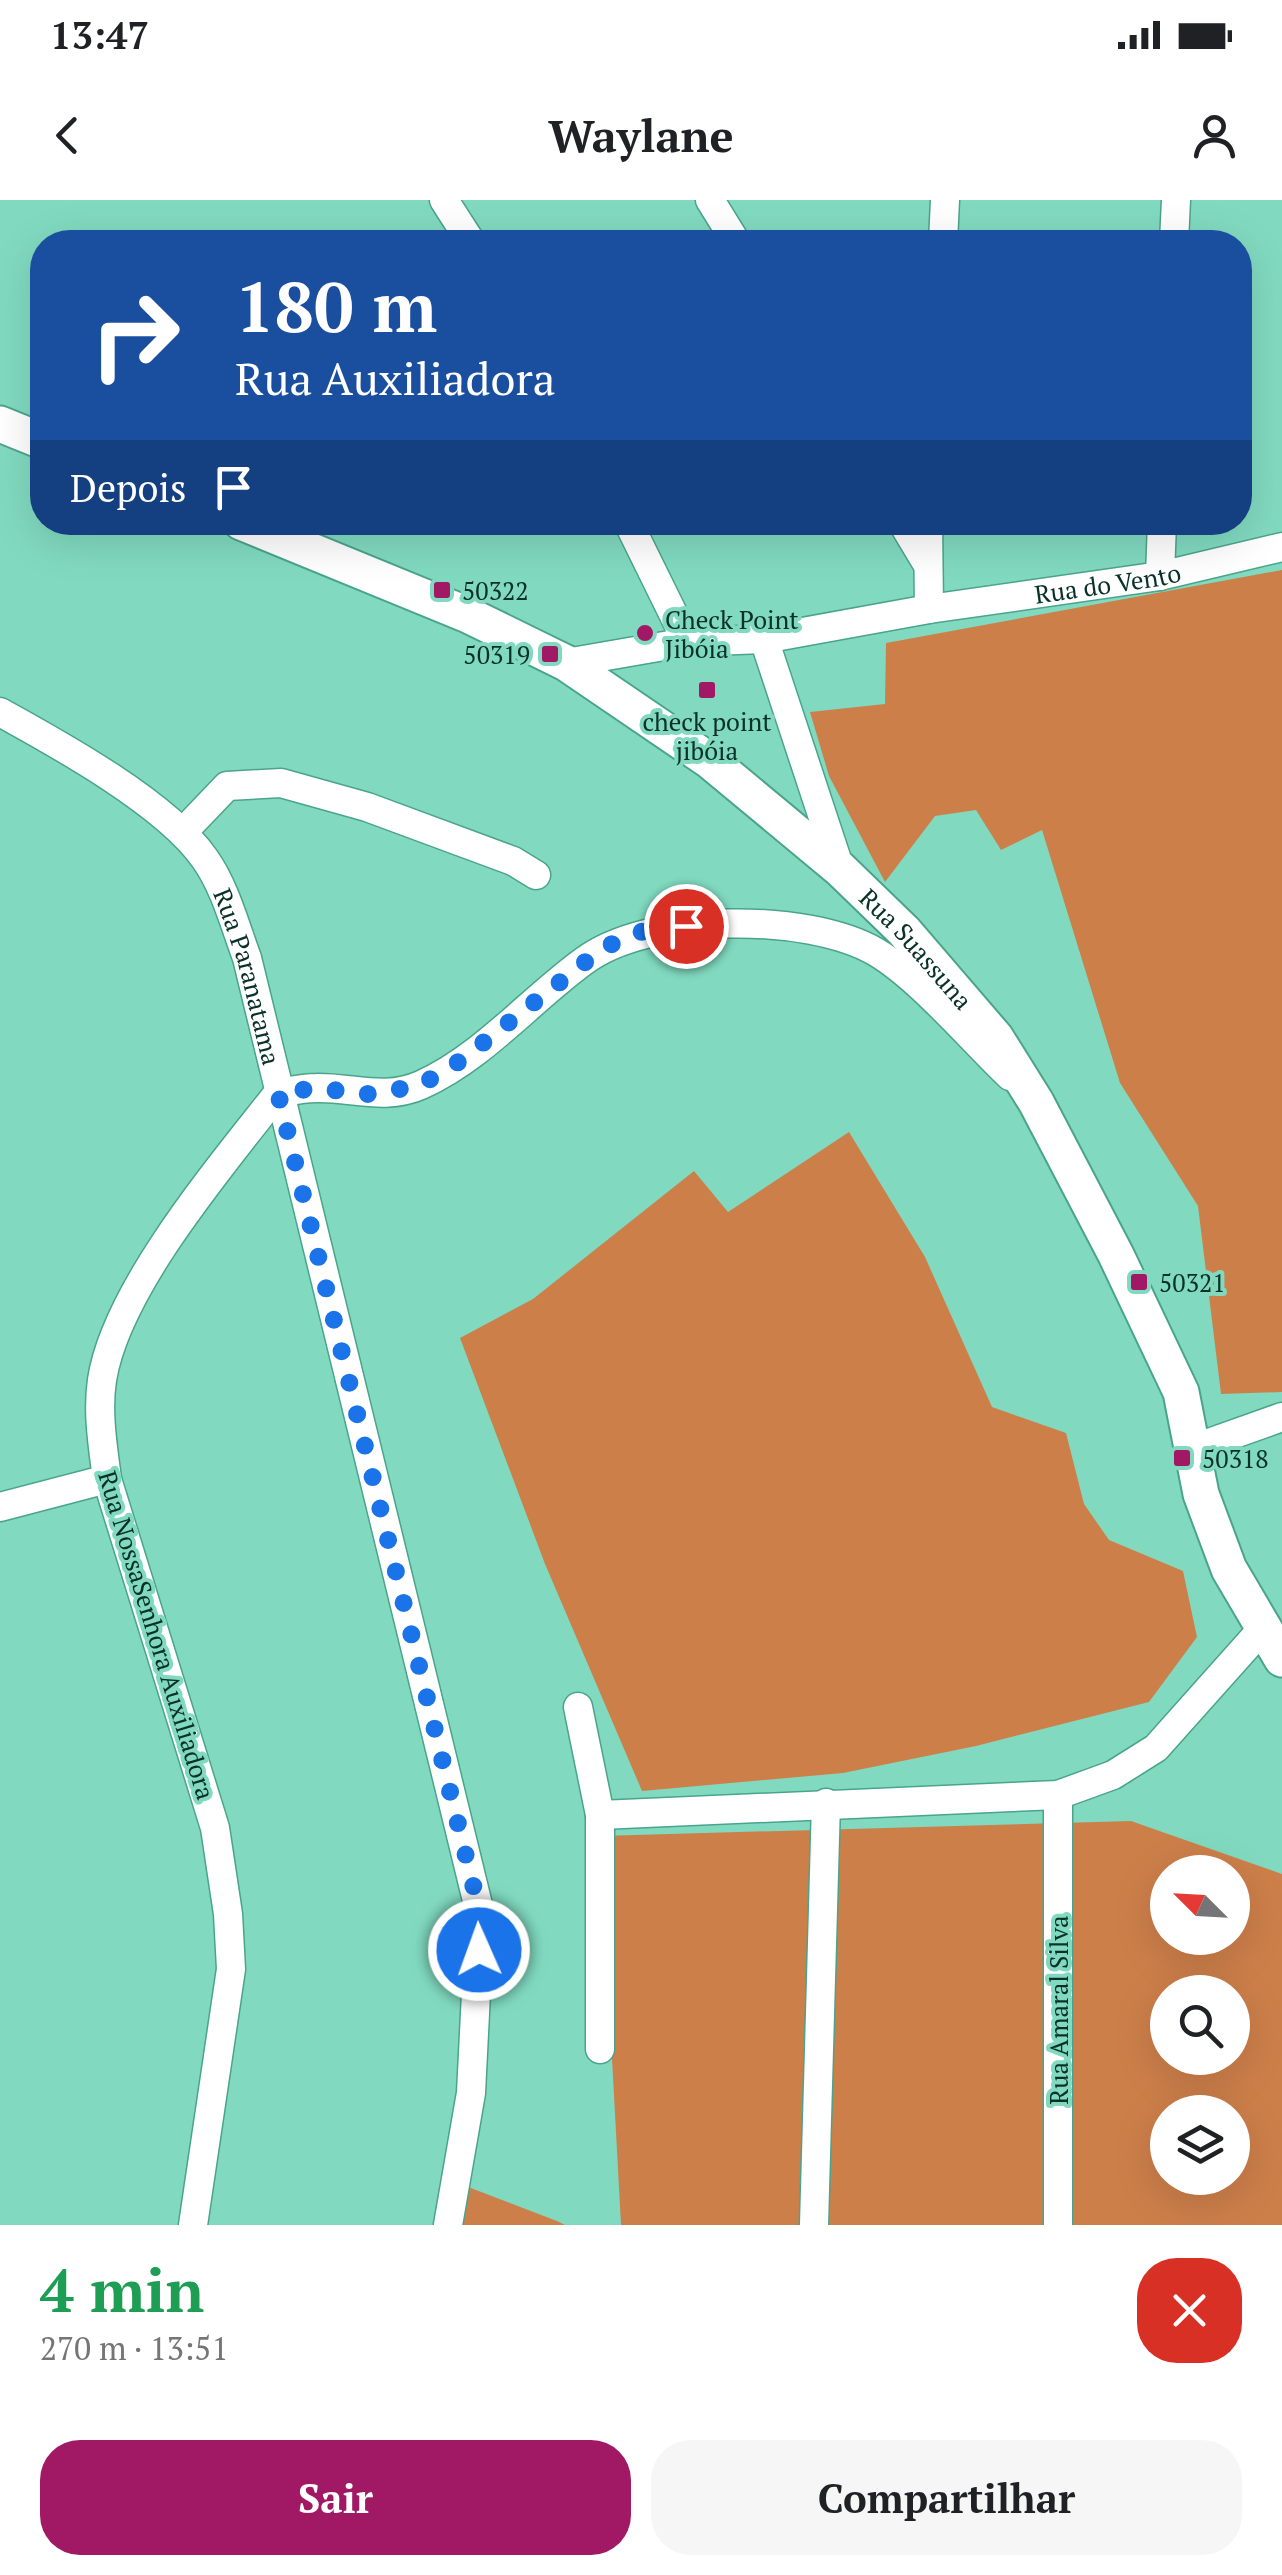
<!DOCTYPE html>
<html lang="pt">
<meta charset="utf-8">
<style>
:root{--surface:#fff;--page:#f6f6f6;--text:#202124;--muted:#757577;--accent:#a11865}
body{margin:0;font-family:"PT Serif",serif;background:var(--page);color:var(--text);height:100vh;display:flex;flex-direction:column;font-size:38px;white-space:nowrap}
*{box-sizing:border-box;margin:0}
p{font-size:32px;color:var(--muted)}
.icon{flex:none;width:55px;height:55px;fill:none;stroke:currentColor;stroke-width:2;stroke-linecap:round;stroke-linejoin:round}
.map{position:relative;height:2025px;overflow:hidden}
.sheet{display:flex;flex-direction:column;background:var(--surface);flex:1}
.sheet>*{flex:none}
.top-card{position:absolute;left:30px;top:30px;width:1222px;height:305px;border-radius:40px;box-shadow:0 10px 40px #0002;background:#1a4fa0;color:#fff;overflow:hidden}
.needle{width:65px;rotate:294deg}
.fabs{position:absolute;left:1150px;top:1655px;display:grid;gap:20px}
.fabs a{display:grid;place-items:center;width:100px;height:100px;border-radius:50%;background:var(--surface);box-shadow:0 10px 40px #0002;font-size:50px}
.pin{position:absolute;display:grid;place-items:center;width:85px;height:85px;color:#fff;margin:-42px;border:5px solid #fff;border-radius:50%;box-shadow:0 2px 10px #0007}
.me{position:absolute;width:110px;margin:-55px;rotate:358deg;stroke-linejoin:round;filter:drop-shadow(0 0 8px #0008)}
.turn{display:flex;align-items:center;gap:35px;height:210px;padding:0 40px;font-size:45px}
.turn .icon{width:130px;height:130px;stroke-width:2.5}
.turn b{display:block;font-size:70px;line-height:85px}
.then{display:flex;align-items:center;height:95px;padding:0 40px;background:#0003;gap:20px;font-size:38px}
.round{display:grid;place-items:center;flex:none;width:105px;height:105px;border-radius:40px;background:var(--page)}
.summary{display:flex;align-items:center;justify-content:space-between;height:170px;padding:0 40px}
h1{font-size:60px;font-weight:600;line-height:75px;color:#1e9e55}
.cta{display:flex;gap:20px;margin-top:auto;padding:20px 40px}
.cta a{flex:1;height:115px;border-radius:40px;background:var(--accent);color:#fff;font-size:40px;font-weight:600;line-height:115px;text-align:center}
.cta a+a{background:var(--page);color:var(--text)}
.status{display:flex;justify-content:space-between;align-items:center;height:70px;padding:0 50px;background:var(--surface);direction:ltr}
.status svg{height:28px;fill:currentColor}
header{display:flex;justify-content:space-between;align-items:center;height:130px;padding:0 40px;background:var(--surface);font-size:45px;font-weight:600}
.map>svg:first-child{display:block}
.forest{fill:#cd7f4a;fill-rule:evenodd}
.lines{fill:none;stroke-linecap:round;stroke-linejoin:round}
.minor-casing{stroke:#4aa48c;stroke-width:31}
.tertiary-casing{stroke:#4aa48c;stroke-width:39}
.minor{stroke:#fff;stroke-width:28}
.tertiary{stroke:#fff;stroke-width:35}
.route{stroke:#1a73e8;stroke-width:18;stroke-dasharray:0 32.4}
.poi-dot{fill:#a11865;stroke:#81dac0;stroke-width:4}
.labels{text-anchor:middle;dominant-baseline:central;stroke-width:8;stroke-linejoin:round;paint-order:stroke}
.street-label{font-size:25px;fill:#0a3128;stroke:#81dac0}
.poi-label{font-size:25px;fill:#0a3128;stroke:#81dac0;text-anchor:start}
</style>
<div class="status"><b>13:47</b><svg viewBox="0 0 49 12"><path d="M0 12V9h3v3zM5 12V6h3v6zM10 12V3h3v9zM15 12V0h3v12zM26 1h20v11H26zM47 4h2v5h-2z"/></svg></div>
<header><svg class="icon" aria-label="back" viewBox="0 0 24 24"><path d="M15 5l-7 7 7 7"/></svg>Waylane<svg class="icon" aria-label="person" viewBox="0 0 24 24"><circle cx="12" cy="8" r="4"/><path d="M4 21q1-7 8-7t8 7"/></svg></header>
<div class="map">
<svg width="1282" height="2025" viewBox="0 0 1282 2025">
<rect width="100%" height="100%" fill="#81dac0"/>
<g class="forest">
<polygon points="1282,370 1282,1192 1221,1194 1198,1006 1120,883 1042,630 1001,650 976,610 935,616 885,682 829,576 810,512 885,504 886,443"/>
<polygon points="849,932 925,1057 992,1207 1066,1233 1084,1304 1109,1340 1183,1371 1197,1437 1149,1502 976,1546 843,1573 642,1591 545,1364 460,1138 533,1099 694,971 728,1012"/>
<path d="M 1131,1621 L 1282,1674 L 1282,2025 L 621,2025 L 600,1636 ZM 1168,1672 L 1232,1672 L 1232,1738 L 1168,1738 ZM 1168,1792 L 1232,1792 L 1232,1858 L 1168,1858 ZM 1168,1912 L 1232,1912 L 1232,1978 L 1168,1978 Z"/>
<polygon points="455,1982 557,2021 565,2025 447,2025"/>
</g>
<g class="lines">
<defs>
<g id="minor">
<polyline points="444,0 471,42"/>
<polyline points="710,0 736,42"/>
<polyline points="943,42 945,0"/>
<polyline points="1174,42 1176,0"/>
<polyline points="628,322 687,442"/>
<polyline points="902,322 926,362"/>
<polyline points="928,322 929,409"/>
<polyline points="1160,376 1162,322"/>
<polyline points="764,439 840,669"/>
<path id="s1" d="M 566,463 L 687,442 L 764,439 L 929,409 L 1160,376 L 1282,347"/>
<path id="s2" d="M 0,512 C 60,545 167,604 205,659 C 225,687 235,726 247,758 L 480,1713 L 471,1893 L 448,2025"/>
<polyline points="183,632 227,586 281,583 367,607 513,661 536,675"/>
<polyline points="1192,1249 1282,1217"/>
<polyline points="0,1307 107,1279"/>
<polyline points="578,1507 600,1615 600,1849"/>
<polyline points="1058,1595 1058,2025"/>
<polyline points="600,1615 1058,1595 1113,1575 1156,1548 1263,1428"/>
<path d="M 193,2025 L 231,1769 L 228,1714 L 215,1628 L 107,1279 C 103,1247 97,1213 102,1180 C 116,1089 221,966 278,893 C 290,891 303,888 316,888 C 352,887 385,901 421,885 C 483,857 529,801 584,761 C 648,713 807,712 876,752 C 920,778 972,840 1010,876"/>
<polyline points="814,2025 826,1603"/>
</g>
<g id="tertiary">
<polyline points="0,224 42,241"/>
<path id="s3" d="M 241,322 L 468,415 L 566,463 L 710,561 L 840,669 L 904,731 L 996,838 L 1036,902 L 1116,1055 L 1181,1192 L 1201,1294 L 1229,1369 L 1282,1459"/>
</g>
</defs>
<use href="#minor" class="minor-casing"/>
<use href="#tertiary" class="tertiary-casing"/>
<use href="#minor" class="minor"/>
<use href="#tertiary" class="tertiary"/>
</g>
<g class="lines">
<polyline class="route" points="479,1750 480,1713 278,893 316,888 367,894 419,886 460,861 603,748 640,732 686,726"/>
</g>
<g class="poi-dot">
<rect x="432" y="380" width="20" height="20" rx="5"/>
<circle cx="645" cy="433" r="10"/>
<rect x="540" y="444" width="20" height="20" rx="5"/>
<rect x="697" y="480" width="20" height="20" rx="5"/>
<rect x="1129" y="1072" width="20" height="20" rx="5"/>
<rect x="1172" y="1248" width="20" height="20" rx="5"/>
</g>
<g class="labels">
<g class="street-label">
<text stroke="none"><textPath href="#s1" startOffset="548">Rua do Vento</textPath></text>
<text stroke="none"><textPath href="#s3" startOffset="808">Rua Suassuna</textPath></text>
<text stroke="none"><textPath href="#s2" startOffset="380">Rua Paranatama</textPath></text>
<text transform="translate(157 1435) rotate(73)">Rua NossaSenhora Auxiliadora</text>
<text transform="translate(1058 1810) rotate(-90)">Rua Amaral Silva</text>
</g>
<g class="poi-label">
<text x="462" y="390">50322</text>
<text x="665" y="419">Check Point<tspan x="665" dy="29">Jibóia</tspan></text>
<text x="530" y="454" text-anchor="end">50319</text>
<text x="707" y="521" text-anchor="middle">check point<tspan x="707" dy="29">jibóia</tspan></text>
<text x="1159" y="1082">50321</text>
<text x="1202" y="1258">50318</text>
</g>
</g>
</svg>
<div class="fabs">
<a><svg class="needle" viewBox="-14 -14 28 28"><path d="M0-13l5 13h-10z" fill="#e53935"/><path d="M0 13l5-13h-10z" fill="#757577"/></svg></a>
<a><svg class="icon" aria-label="search" viewBox="0 0 24 24"><circle cx="10" cy="10" r="6"/><path d="M15 15l6 6"/></svg></a>
<a><svg class="icon" aria-label="layers" viewBox="0 0 24 24"><path d="M12 4l9 5-9 5-9-5zM3 14l9 5 9-5"/></svg></a>
</div>
<div class="pin" style="left:686px;top:726px;background:#d93025"><svg class="icon" aria-label="arrive" viewBox="0 0 24 24"><path d="M6 21V4h12l-3 4 3 4H6"/></svg></div>
<svg class="me" style="left:479px;top:1750px" viewBox="-20 -20 40 40"><circle r="17" fill="#1a73e8" stroke="#fff" stroke-width="3"/><path d="M0-11L8 9 0 5-8 9z" fill="#fff"/></svg>
<div class="top-card">
<div class="turn"><svg class="icon" aria-label="right" viewBox="0 0 24 24"><path d="M7 20v-9h11M14 6l5 5-5 5"/></svg><div><b>180 m</b>Rua Auxiliadora</div></div>
<div class="then">Depois<svg class="icon" aria-label="arrive" viewBox="0 0 24 24"><path d="M6 21V4h12l-3 4 3 4H6"/></svg></div>
</div>
</div>
<section class="sheet">
<div class="summary"><div><h1>4 min</h1><p>270 m · 13:51</p></div><a class="round" style="background:#d93025;color:#fff"><svg class="icon" aria-label="close" viewBox="0 0 24 24"><path d="M6 6l12 12M18 6L6 18"/></svg></a></div>
<div class="cta"><a>Sair</a><a>Compartilhar</a></div>
</section>
